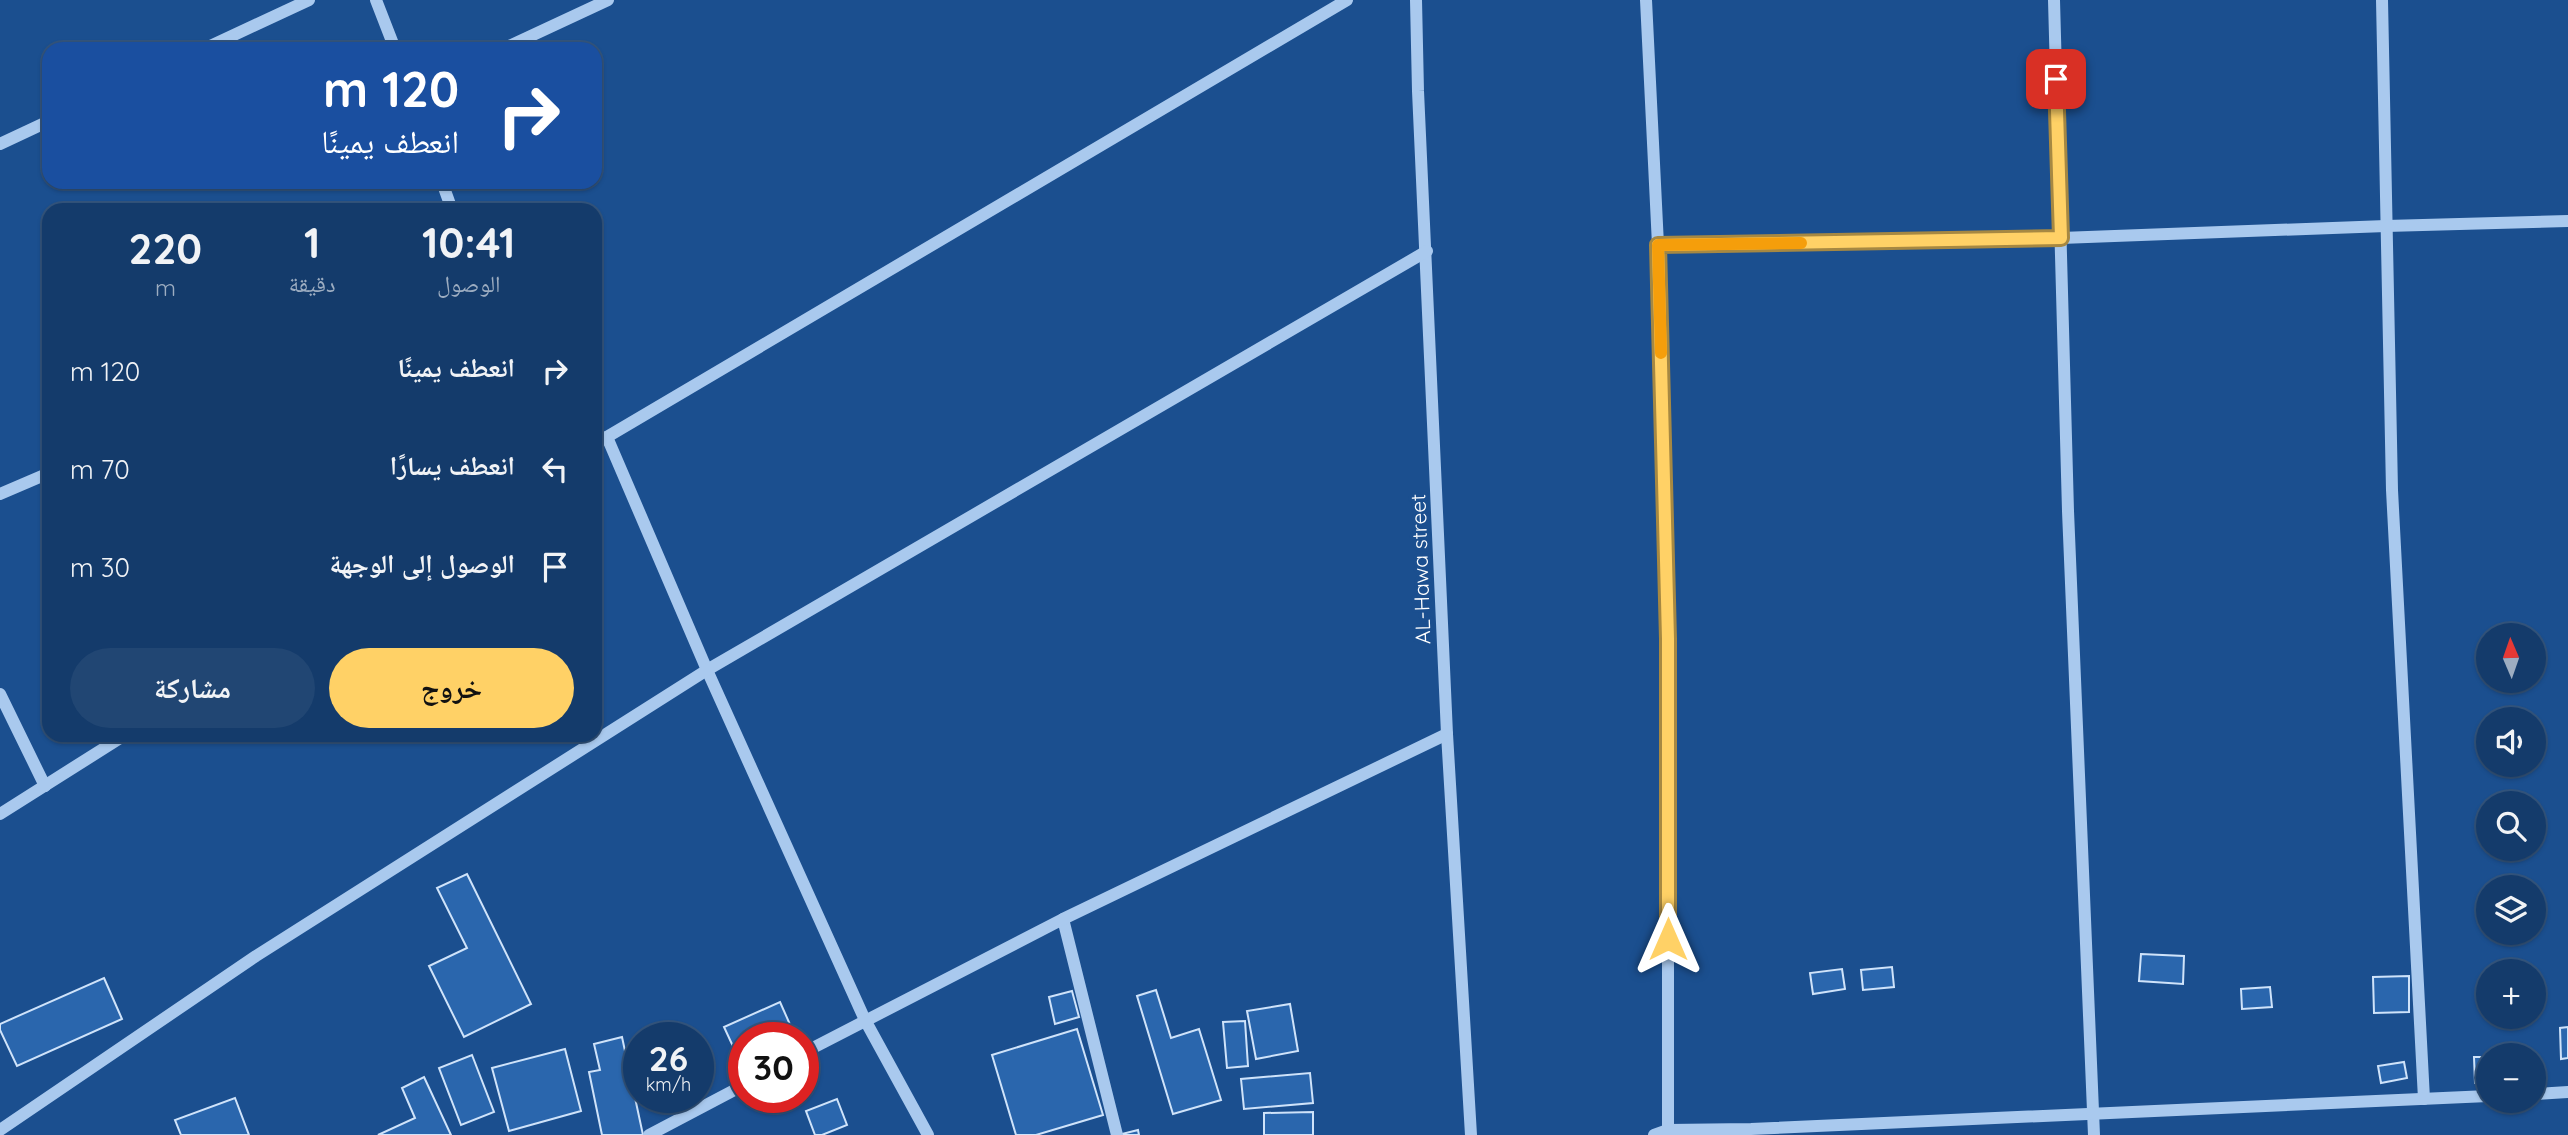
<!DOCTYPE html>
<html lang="ar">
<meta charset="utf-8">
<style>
:root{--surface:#143b6b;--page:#214673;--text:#f1f3f6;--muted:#9dadc1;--line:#33557e;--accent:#ffd166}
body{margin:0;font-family:Quicksand,"Noto Naskh Arabic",sans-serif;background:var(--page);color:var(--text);direction:rtl;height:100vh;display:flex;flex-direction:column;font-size:26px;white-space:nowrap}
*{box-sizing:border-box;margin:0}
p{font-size:23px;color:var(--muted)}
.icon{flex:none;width:38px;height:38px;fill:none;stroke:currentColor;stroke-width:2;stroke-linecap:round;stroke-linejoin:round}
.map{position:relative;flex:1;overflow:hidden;direction:ltr}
.details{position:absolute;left:42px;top:203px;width:560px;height:539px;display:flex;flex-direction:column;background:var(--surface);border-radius:21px;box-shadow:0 2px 5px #0004,0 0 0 2px var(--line);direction:rtl}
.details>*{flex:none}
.guide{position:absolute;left:42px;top:42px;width:560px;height:147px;border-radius:21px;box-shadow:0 2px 5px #0004,0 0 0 2px var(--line);direction:rtl;background:#1a4fa0;color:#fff;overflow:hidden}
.needle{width:46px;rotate:358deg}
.buttons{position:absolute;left:2476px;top:623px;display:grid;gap:14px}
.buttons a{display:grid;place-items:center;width:70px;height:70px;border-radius:50%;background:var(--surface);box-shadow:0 2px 5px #0004,0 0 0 2px var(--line);font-size:35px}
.speed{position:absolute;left:623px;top:1022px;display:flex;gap:14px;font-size:35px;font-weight:700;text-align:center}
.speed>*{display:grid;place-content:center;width:91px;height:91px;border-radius:50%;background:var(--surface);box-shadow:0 2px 5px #0004,0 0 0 2px var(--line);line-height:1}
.speed small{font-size:18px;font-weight:400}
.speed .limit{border:10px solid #d22;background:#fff;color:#111}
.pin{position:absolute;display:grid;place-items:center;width:60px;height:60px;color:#fff;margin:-30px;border-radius:14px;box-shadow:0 4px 10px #0006}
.me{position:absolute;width:77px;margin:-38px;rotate:0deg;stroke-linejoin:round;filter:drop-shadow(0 0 5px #0008)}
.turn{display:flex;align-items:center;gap:24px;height:147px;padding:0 28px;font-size:32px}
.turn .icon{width:91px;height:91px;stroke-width:2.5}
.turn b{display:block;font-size:49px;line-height:60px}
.eta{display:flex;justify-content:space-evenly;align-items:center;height:119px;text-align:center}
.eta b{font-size:42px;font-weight:800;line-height:49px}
.cta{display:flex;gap:14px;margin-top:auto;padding:14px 28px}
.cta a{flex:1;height:80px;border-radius:42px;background:var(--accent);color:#111;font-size:28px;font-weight:800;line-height:80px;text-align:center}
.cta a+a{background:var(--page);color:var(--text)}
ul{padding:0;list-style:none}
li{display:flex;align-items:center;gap:21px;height:98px;padding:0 28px}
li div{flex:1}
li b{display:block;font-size:26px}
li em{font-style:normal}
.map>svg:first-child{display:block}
.building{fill:#2a66ad;stroke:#cfe3fa;stroke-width:2}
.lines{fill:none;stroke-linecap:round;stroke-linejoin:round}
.minor{stroke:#a9c9ee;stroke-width:12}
.route-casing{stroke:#a68842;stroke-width:18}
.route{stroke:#ffd166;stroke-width:12}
.slow{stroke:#f59e0b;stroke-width:12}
.labels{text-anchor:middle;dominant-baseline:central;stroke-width:7;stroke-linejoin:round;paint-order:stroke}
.street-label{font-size:21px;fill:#fff;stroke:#1b4f8f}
</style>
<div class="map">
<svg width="2568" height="1135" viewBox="0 0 2568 1135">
<rect width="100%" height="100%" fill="#1b4f8f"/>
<g class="building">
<polygon points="467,874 531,1004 464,1037 429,966 467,948 437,888"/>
<polygon points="2141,954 2184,956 2183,984 2139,981"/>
<polygon points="1892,967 1894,987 1863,990 1861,970"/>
<polygon points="1842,969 1845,989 1813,994 1810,973"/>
<polygon points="2409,976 2409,1012 2374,1013 2373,977"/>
<polygon points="104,978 122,1019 17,1066 0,1030 0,1024"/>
<polygon points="2270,987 2272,1007 2242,1009 2241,989"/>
<polygon points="1156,990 1171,1038 1199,1029 1221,1100 1173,1114 1137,996"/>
<polygon points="1072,991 1079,1017 1055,1024 1049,997"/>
<polygon points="780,1002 796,1038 744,1038 744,1070 724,1027"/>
<polygon points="1290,1004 1298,1051 1256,1059 1247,1011"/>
<polygon points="1245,1021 1248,1066 1227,1068 1223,1022"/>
<polygon points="2568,1027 2568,1058 2561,1059 2560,1028"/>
<polygon points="1077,1029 1103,1115 1036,1135 1016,1135 992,1055"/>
<polygon points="622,1037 643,1135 602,1135 589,1072 600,1070 594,1044"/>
<polygon points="565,1049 581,1111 509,1131 492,1068"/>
<polygon points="472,1055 494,1112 461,1125 439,1068"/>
<polygon points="2474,1057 2488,1057 2488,1082 2475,1083"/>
<polygon points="2404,1062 2407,1078 2381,1083 2378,1066"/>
<polygon points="1310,1073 1313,1103 1244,1109 1241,1079"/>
<polygon points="424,1077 451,1135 378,1135 415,1118 402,1088"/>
<polygon points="235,1098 249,1135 181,1135 175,1120"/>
<polygon points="837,1099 847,1125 822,1135 815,1135 806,1111"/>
<polygon points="1313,1112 1313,1135 1264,1135 1264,1113"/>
<polygon points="1138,1130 1139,1135 1118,1135"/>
</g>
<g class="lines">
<g class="minor">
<polyline points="376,0 395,49"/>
<polyline points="1416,0 1418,91 1447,734 1471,1135"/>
<polyline points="1646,0 1658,245 1668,639 1668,1130"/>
<polyline points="2054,0 2068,511 2094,1135"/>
<polyline points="2382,0 2392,490 2424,1099"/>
<polyline points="204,49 309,0"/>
<polyline points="503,49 608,0"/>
<polyline points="0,144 49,121"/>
<polyline points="442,182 452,210"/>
<polyline points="1658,245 2061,238 2386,226 2568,221"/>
<polyline points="607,437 707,670 865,1020 928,1135"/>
<polyline points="595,444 1347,0"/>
<polyline points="0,494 49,473"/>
<polyline points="0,694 45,786"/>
<polyline points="0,814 125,735"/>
<polyline points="1063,919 1117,1135"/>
<polyline points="803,1053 1063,919 1447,734"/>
<polyline points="2534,1094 2568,1092"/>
<polyline points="0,1130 256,956 707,670 1427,251"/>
<polyline points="649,1135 744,1085"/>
<polyline points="1654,1135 1668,1130 1751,1129 2488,1096"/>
</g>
</g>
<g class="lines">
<defs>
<polyline id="route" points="1668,939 1668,639 1658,245 2061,238 2056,79"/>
</defs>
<use href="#route" class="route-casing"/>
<use href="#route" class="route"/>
<polyline class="slow" points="1661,353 1658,245 1801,243"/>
</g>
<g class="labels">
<g class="street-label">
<text transform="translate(1420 569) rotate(-92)">AL-Hawa street</text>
</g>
</g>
</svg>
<div class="buttons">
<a><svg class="needle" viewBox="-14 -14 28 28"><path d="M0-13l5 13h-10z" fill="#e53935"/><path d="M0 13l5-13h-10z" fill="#9dadc1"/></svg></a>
<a><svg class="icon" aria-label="sound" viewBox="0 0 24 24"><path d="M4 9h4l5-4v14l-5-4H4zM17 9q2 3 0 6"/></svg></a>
<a><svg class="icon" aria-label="search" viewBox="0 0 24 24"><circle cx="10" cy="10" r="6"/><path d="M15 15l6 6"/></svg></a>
<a><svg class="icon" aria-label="layers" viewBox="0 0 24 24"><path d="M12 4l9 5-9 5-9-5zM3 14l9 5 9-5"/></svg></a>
<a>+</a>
<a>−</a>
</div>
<div class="speed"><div>26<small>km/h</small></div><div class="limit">30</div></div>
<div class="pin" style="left:2056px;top:79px;background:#d93025"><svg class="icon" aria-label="arrive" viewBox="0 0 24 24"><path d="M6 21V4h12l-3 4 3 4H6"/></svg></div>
<svg class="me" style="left:1668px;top:939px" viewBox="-20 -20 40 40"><path d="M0-17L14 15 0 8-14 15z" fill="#ffd166" stroke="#fff" stroke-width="4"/></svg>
<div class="guide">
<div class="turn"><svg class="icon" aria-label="right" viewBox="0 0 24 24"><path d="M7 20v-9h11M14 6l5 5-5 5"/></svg><div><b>120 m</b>انعطف يمينًا</div></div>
</div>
<section class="details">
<div class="eta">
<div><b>10:41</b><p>الوصول</p></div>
<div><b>1</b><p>دقيقة</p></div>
<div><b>220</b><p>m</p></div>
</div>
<ul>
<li><svg class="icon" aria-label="right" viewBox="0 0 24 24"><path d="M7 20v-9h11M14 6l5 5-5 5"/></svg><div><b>انعطف يمينًا</b></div><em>120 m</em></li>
<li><svg class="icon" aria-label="left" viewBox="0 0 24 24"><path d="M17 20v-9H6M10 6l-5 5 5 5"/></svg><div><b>انعطف يسارًا</b></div><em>70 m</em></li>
<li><svg class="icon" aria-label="arrive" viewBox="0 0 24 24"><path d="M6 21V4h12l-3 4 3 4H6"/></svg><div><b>الوصول إلى الوجهة</b></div><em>30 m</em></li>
</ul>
<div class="cta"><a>خروج</a><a>مشاركة</a></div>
</section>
</div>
